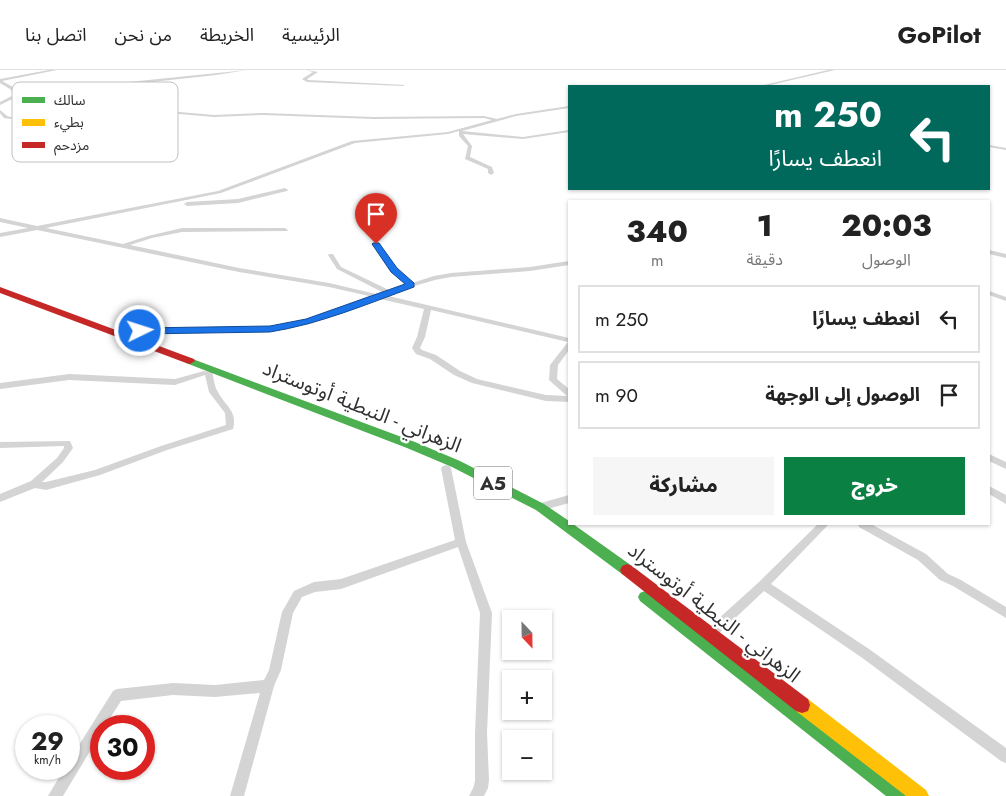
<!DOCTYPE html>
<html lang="ar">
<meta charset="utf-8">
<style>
:root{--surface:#fff;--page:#f6f6f6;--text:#222;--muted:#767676;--line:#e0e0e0;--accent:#0b8043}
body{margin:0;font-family:Jost,"Noto Sans Arabic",sans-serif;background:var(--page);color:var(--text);direction:rtl;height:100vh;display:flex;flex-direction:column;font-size:19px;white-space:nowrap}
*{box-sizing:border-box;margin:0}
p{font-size:16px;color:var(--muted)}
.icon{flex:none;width:28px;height:28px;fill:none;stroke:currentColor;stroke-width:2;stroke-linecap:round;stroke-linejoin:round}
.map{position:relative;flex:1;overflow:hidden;direction:ltr}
.side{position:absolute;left:568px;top:130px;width:422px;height:325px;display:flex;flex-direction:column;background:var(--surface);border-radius:0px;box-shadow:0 1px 4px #0004;direction:rtl}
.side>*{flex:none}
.top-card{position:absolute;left:568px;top:15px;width:422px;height:105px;border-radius:0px;box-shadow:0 1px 4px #0004;direction:rtl;background:#00695c;color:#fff;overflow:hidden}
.needle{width:32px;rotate:158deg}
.controls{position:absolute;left:502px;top:540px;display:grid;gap:10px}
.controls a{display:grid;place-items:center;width:50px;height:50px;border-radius:0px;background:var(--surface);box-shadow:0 1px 4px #0004;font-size:25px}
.speed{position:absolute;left:15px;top:645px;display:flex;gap:10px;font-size:25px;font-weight:700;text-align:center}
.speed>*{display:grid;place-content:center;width:65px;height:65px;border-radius:50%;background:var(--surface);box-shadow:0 1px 4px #0004;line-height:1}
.speed small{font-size:12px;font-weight:400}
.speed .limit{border:8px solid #d22;background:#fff;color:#111}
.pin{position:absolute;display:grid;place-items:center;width:42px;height:42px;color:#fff;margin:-51px -21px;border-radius:50% 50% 50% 0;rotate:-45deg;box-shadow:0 0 5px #0007}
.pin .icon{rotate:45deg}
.me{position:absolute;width:55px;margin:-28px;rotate:86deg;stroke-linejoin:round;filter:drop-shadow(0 0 4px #0008)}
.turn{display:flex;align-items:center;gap:18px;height:105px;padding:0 25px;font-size:22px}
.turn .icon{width:65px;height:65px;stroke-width:2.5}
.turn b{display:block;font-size:35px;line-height:42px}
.eta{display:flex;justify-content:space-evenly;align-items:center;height:85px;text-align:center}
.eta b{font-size:30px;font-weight:800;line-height:35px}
.button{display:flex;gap:10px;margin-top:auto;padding:10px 25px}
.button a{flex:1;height:58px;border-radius:0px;background:var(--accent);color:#fff;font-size:20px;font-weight:800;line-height:58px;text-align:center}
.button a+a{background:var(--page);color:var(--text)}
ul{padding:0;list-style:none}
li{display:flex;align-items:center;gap:15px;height:68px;margin:0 10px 8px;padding:0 15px;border:2px solid var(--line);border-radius:0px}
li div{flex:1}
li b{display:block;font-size:19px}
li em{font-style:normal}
header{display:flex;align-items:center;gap:30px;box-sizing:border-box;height:70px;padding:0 25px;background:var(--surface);border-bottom:1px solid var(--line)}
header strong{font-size:24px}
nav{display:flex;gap:28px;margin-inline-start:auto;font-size:18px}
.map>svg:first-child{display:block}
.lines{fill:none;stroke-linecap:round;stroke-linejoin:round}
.street{fill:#d4d4d4;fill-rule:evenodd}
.fast{fill:#4caf50;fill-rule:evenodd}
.slow{fill:#ffc107;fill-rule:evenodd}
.jam{fill:#c62828;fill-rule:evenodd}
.route{fill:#1a73e8;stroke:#114b97}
.labels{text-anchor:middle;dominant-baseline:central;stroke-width:5;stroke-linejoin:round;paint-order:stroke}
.shield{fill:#fff;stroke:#6e6e6e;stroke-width:1}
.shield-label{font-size:19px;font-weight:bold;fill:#303030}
.street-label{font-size:20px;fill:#303030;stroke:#fff}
.key{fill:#fff;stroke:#c1c1c1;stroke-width:1}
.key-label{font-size:14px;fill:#303030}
</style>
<header>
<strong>GoPilot</strong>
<nav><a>الرئيسية</a><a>الخريطة</a><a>من نحن</a><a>اتصل بنا</a></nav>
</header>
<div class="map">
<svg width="1006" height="726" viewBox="0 0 1006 726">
<rect width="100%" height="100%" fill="#fff"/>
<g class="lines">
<g class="street">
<polygon points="49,0 57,0 2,11 13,17 18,25 15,27 99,15 247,0 216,5 70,21 10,30 0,35 0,32 14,25 10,19 0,13 0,9"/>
<polygon points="306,0 318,2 307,9 308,10 405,15 403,16 307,12 302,9 313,2"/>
<polygon points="828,0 835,0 766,16 760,16"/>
<path d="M 110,36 L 214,45 L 263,43 L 374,47 L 484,46 L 497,49 L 516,44 L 569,36 L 569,38 L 516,46 L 462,61 L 523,67 L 569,60 L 569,62 L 523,69 L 463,64 L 472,76 L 470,87 L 492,97 L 494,103 L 491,105 L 488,103 L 488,99 L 465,89 L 468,76 L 459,66 L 459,61 L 448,64 L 355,73 L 221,123 L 46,158 L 123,174 L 148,166 L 182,158 L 285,158 L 288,160 L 287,161 L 182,162 L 152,168 L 130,175 L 239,198 L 329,213 L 376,224 L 382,222 L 337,199 L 328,185 L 329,184 L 333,184 L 341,197 L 389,220 L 406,214 L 392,201 L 373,174 L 374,173 L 378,173 L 396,199 L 412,213 L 434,206 L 451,203 L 530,197 L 569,191 L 569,195 L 530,201 L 451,207 L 435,210 L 384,225 L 569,268 L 569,280 L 558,295 L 557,309 L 569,319 L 569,332 L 546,331 L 472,313 L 454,305 L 430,289 L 416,284 L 412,278 L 417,267 L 424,239 L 376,228 L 311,254 L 289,258 L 270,261 L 147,262 L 126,268 L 123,268 L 123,264 L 147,258 L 270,257 L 306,250 L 369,226 L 329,217 L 239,202 L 37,160 L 0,167 L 0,163 L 28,158 L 0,152 L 0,148 L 37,156 L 218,121 L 352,71 L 448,62 L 492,50 L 484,48 L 374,49 L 263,45 L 214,47 L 110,38 L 11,49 L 4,48 L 0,43 L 0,40 L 7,46 L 11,47 ZM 431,240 L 568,272 L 550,295 L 549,310 L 567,326 L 546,325 L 477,309 L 460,301 L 436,285 L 422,280 L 420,278 L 425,267 Z"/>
<polygon points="989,75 1006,78 1006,80 989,77"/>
<polygon points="285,118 288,120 287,121 238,133 187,136 184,134 187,132 238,129"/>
<polygon points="989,180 1006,184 1006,188 989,184"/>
<polygon points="989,221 1006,227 1006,231 989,225"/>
<path d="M 204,301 L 212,302 C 214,308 214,316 218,322 C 225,336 238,341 233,359 L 167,380 L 100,405 L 46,420 L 35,418 L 0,432 L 0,424 L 31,411 L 57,388 L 64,378 L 64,376 L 0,378 L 0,372 L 70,371 L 73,378 L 63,392 L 42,412 L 46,412 L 95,400 L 161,376 L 226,355 L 225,343 L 209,322 L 205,305 L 175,315 L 69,310 L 0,319 L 0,313 L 69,304 L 175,309 Z"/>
<polygon points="989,384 1006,392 1006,399 989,391"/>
<polygon points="446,395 449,396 451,398 466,472 492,543 487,663 489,710 488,718 484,726 469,726 474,716 475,710 475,663 480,543 458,477 341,519 315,522 302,527 293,543 281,600 274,616 244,726 230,726 260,623 215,627 173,625 121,631 105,656 101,656 101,663 63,726 48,726 64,699 69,699 69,691 113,621 117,619 173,613 215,615 264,610 269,600 282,542 294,521 314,512 341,509 455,470 441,398 443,396"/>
<polygon points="989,416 1006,425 1006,434 989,424"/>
<polygon points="569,425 569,433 540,441 537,440 535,437 537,434"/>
<polygon points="818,454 829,454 771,514 869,579 1006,678 1006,693 1001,691 861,587 764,521 714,568 710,569 706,568 704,564 706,560 759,512"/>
<polygon points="858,454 871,454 926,484 948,504 961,510 1006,537 1006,548 953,516 940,510 918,490 859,457"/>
</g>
<g class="fast">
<polygon points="190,288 415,372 460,391 544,434 569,451 569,454 573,454 632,496 634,500 632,504 627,506 622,504 536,440 452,397 407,378 186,293 185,291"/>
<polygon points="645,521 650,523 906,720 909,726 886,726 640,531 638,527 640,523"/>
</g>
<polygon class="slow" points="802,627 808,629 926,720 929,726 906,726 796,641 794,635 796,629"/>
<g class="jam">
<polygon points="0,217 194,289 195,291 190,294 186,293 0,223"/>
<polygon points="627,494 632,496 808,629 810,635 808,641 802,643 796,641 622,504 620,500 622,496"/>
</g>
</g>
<path class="route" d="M 373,173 L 379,173 L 397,198 L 414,213 L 414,217 C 367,234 320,254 270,262 L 140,264 L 135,261 L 140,258 L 270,256 L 306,249 L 405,214 L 391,202 L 372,174 Z"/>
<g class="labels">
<rect class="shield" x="474" y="396.5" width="38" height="33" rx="4"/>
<g class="shield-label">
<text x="493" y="413">A5</text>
</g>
<g class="street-label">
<text transform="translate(362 337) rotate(22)">الزهراني - النبطية أوتوستراد</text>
<text transform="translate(714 543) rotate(38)">الزهراني - النبطية أوتوستراد</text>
</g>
</g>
<rect x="12" y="12" width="166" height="80" rx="8" class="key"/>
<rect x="22" y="27" width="23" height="6" fill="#4caf50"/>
<rect x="22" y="49" width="23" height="7" fill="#ffc107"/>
<rect x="22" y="72" width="23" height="6" fill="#c62828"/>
<g class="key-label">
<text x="54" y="35">سالك</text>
<text x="54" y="57">بطيء</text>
<text x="54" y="80">مزدحم</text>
</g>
</svg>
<div class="controls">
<a><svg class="needle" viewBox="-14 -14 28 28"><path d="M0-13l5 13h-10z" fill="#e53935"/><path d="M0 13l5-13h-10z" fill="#767676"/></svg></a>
<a>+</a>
<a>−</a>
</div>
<div class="speed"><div>29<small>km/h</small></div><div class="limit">30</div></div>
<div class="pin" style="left:376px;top:174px;background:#d93025"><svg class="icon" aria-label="arrive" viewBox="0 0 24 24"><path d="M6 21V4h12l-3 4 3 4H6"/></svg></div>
<svg class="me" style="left:140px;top:261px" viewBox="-20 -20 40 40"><circle r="17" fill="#1a73e8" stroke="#fff" stroke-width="3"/><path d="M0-11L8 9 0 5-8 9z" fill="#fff"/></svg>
<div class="top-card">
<div class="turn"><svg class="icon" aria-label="left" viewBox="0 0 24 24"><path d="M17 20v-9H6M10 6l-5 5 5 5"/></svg><div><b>250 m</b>انعطف يسارًا</div></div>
</div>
<section class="side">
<div class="eta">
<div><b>20:03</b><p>الوصول</p></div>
<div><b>1</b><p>دقيقة</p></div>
<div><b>340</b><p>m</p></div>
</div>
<ul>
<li><svg class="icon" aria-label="left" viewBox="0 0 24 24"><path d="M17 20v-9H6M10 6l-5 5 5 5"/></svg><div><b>انعطف يسارًا</b></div><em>250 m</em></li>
<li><svg class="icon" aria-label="arrive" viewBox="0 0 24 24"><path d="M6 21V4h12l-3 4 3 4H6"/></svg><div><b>الوصول إلى الوجهة</b></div><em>90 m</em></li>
</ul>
<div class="button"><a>خروج</a><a>مشاركة</a></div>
</section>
</div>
